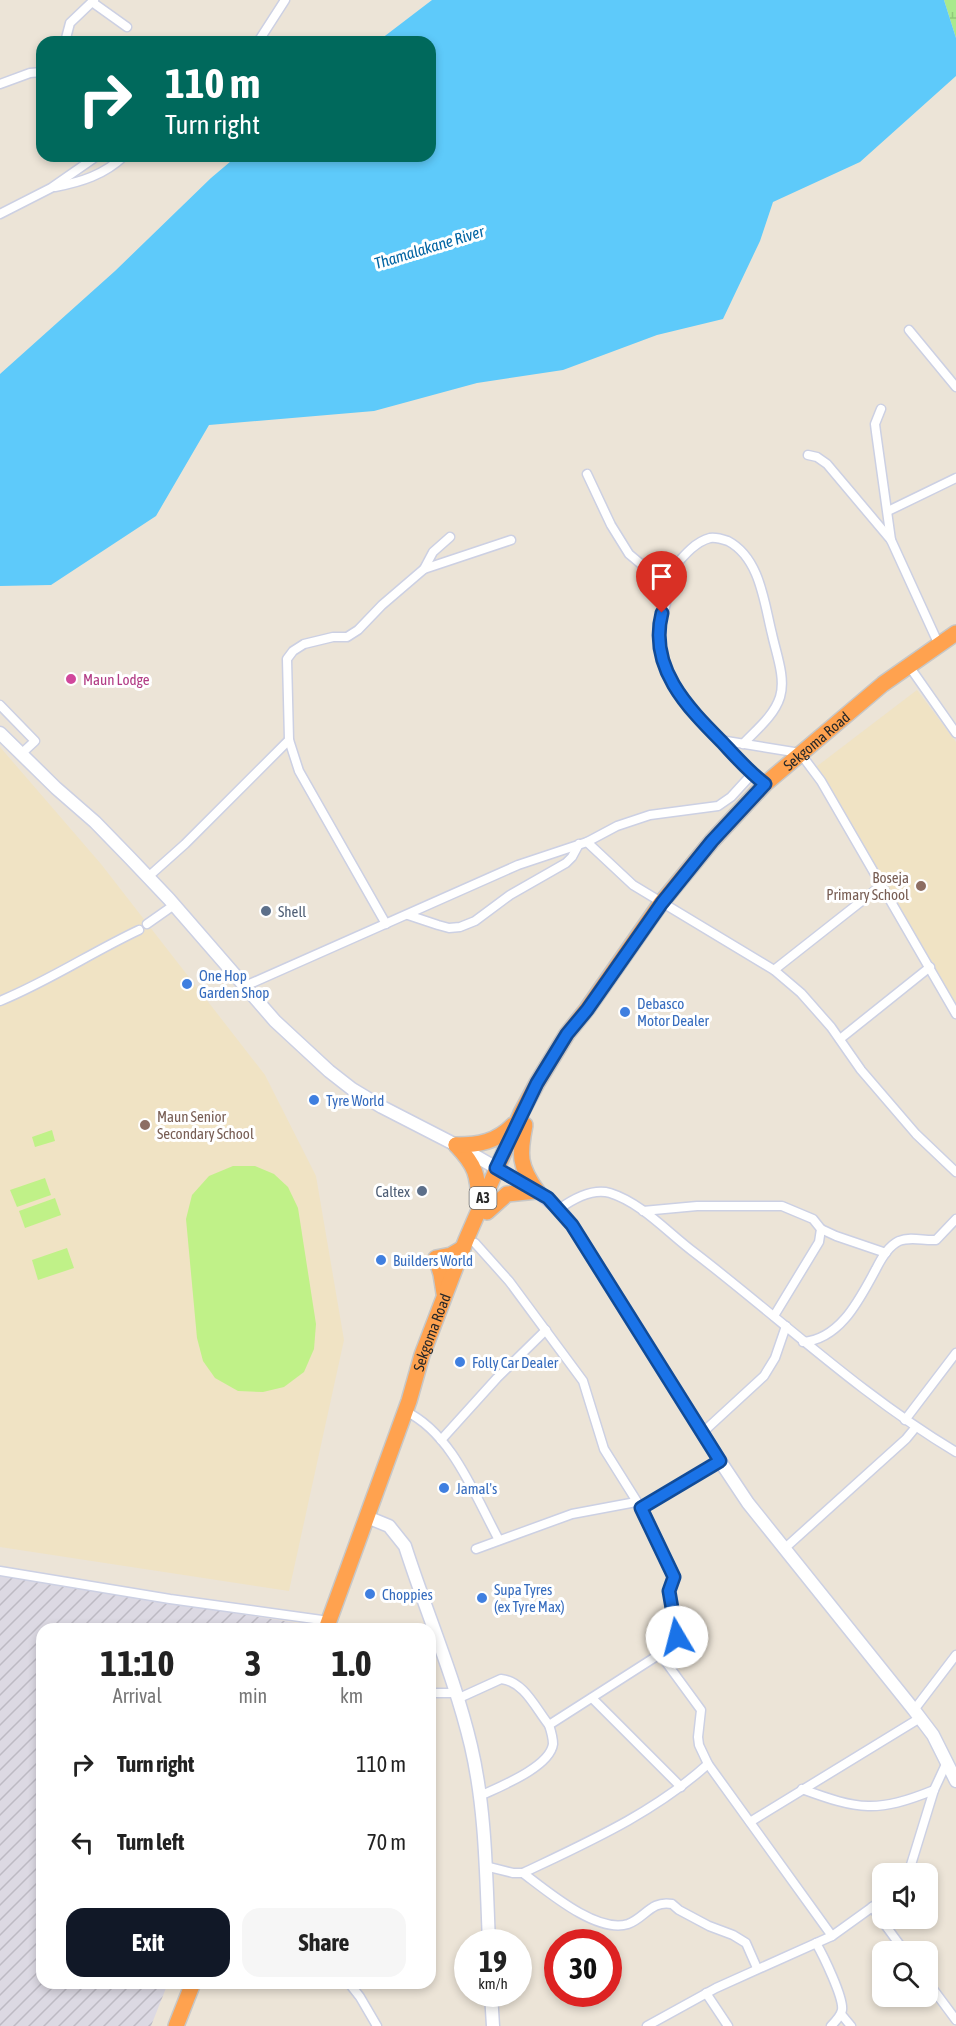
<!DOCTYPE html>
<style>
:root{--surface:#fff;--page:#f6f6f6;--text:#222;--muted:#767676;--accent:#111827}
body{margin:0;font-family:"Asap Condensed",sans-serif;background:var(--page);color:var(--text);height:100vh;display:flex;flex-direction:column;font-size:22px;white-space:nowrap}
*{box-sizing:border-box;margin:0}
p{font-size:20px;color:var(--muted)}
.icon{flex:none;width:33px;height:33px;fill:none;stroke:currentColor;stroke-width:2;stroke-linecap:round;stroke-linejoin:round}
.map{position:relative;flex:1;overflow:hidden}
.details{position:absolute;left:36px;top:1623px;width:400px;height:366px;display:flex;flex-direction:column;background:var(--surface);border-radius:18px;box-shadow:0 3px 9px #0003}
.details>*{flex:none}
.guide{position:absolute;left:36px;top:36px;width:400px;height:126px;border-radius:18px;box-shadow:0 3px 9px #0003;background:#00695c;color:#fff;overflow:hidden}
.buttons{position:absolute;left:872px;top:1863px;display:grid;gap:12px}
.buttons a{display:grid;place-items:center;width:66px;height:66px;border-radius:12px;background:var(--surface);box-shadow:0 3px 9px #0003;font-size:30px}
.speed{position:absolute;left:454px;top:1929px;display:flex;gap:12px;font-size:30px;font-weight:700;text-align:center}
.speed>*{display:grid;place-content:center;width:78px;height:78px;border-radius:50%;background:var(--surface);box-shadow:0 3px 9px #0003;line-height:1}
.speed small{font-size:15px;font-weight:400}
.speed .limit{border:9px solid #d22;background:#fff;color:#111}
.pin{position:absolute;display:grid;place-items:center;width:51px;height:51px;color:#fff;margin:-62px -26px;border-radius:50% 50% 50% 0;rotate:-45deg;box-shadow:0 0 6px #0007}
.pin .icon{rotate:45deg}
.me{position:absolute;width:66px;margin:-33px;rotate:352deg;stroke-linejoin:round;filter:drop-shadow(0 0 4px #0008)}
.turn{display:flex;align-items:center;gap:21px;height:126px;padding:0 30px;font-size:27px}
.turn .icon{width:78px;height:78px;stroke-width:2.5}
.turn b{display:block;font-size:42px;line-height:51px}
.eta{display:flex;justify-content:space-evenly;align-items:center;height:102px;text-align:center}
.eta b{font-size:36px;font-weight:700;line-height:42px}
.action{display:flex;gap:12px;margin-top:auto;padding:12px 30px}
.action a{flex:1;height:69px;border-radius:18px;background:var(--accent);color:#fff;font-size:24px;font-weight:700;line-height:69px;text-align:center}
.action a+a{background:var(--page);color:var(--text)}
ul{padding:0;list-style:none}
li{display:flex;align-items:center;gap:18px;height:78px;padding:0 30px}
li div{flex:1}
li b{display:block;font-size:22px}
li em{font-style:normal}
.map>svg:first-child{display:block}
.industrial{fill:url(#industrial-furrows)}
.education{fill:#f0e3c4}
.wetland{fill:url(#wetland-marsh)}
.pitch{fill:#c0f188}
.water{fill:#5ecafa}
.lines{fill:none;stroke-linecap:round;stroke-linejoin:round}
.street-casing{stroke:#ccd0e3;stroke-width:11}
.secondary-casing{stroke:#ccd0e3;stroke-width:15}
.highway-casing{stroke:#c7c7c7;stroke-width:18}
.street{stroke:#fff;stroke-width:8}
.secondary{stroke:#fff;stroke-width:12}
.highway{stroke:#ffa24f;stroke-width:15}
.route-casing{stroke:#114b97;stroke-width:15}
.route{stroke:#1a73e8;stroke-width:10}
.hotel-dot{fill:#d1479c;stroke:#fff;stroke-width:2}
.education-dot{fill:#8d6e63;stroke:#fff;stroke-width:2}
.service-dot{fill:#5c6f8a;stroke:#fff;stroke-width:2}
.shop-dot{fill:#3f7fe0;stroke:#fff;stroke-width:2}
.labels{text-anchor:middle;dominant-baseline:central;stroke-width:6;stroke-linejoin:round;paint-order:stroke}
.shield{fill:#fff;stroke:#686868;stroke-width:1.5}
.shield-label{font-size:14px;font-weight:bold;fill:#282828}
.hotel-label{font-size:15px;fill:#b23c85;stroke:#fff;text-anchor:start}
.street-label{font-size:15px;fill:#282828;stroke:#fff}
.education-label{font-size:15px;fill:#785e54;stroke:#fff;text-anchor:end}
.service-label{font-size:15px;fill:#4e5e75;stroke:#fff;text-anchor:start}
.shop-label{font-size:15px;fill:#366cbe;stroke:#fff;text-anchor:start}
.water-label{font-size:16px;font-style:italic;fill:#0164a2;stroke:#fff}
</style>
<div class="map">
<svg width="956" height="2026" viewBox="0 0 956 2026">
<defs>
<pattern id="industrial-furrows" width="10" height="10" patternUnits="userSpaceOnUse" patternTransform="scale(1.5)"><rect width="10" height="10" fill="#dcd9e3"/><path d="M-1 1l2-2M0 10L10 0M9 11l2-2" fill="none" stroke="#bdbac3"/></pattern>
<pattern id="wetland-marsh" width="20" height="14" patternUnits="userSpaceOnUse" patternTransform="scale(1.5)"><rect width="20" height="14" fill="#a9e98d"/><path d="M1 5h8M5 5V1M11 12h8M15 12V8" fill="none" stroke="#91c87a"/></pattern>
</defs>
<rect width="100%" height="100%" fill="#ece4d7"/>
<polygon class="industrial" points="0,1576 303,1624 301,1629 42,1629 42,1983 168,1983 151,2026 0,2026"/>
<g class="education">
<polygon points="917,690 956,742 956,1006 816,767"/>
<polygon points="0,747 101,864 265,1075 316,1176 344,1340 289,1591 0,1547"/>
</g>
<polygon class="wetland" points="944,0 956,0 956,38"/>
<g class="pitch">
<polygon points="52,1130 55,1141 35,1147 32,1137"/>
<polygon points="233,1166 255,1166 274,1174 288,1187 298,1208 316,1324 314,1349 304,1372 284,1387 263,1392 238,1391 215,1378 203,1361 197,1338 186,1219 192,1195 209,1176"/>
<polygon points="45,1178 51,1195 17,1207 10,1190"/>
<polygon points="55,1198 61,1215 25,1228 19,1211"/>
<polygon points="67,1248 74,1268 38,1280 32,1260"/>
</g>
<polygon class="water" points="432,0 944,0 956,38 956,76 860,162 773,202 760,241 723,319 657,335 563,370 477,383 374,411 209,425 156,516 51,585 0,586 0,374 115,271 211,178 237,156 430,156 430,42 377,42"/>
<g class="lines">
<defs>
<g id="street">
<polyline points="92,2 127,27"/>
<polyline points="65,42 70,23 94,0"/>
<polyline points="258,42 285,0"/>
<polyline points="0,84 30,73 42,72"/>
<path d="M 55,187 C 81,182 104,175 124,156"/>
<polyline points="0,214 51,188 97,156"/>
<polyline points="909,330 956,387"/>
<polyline points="881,409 875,424 876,432 891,540"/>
<polyline points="808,455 817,457 827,464 891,540 939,645"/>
<path d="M 587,474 L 611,525 L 629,554 L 666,585 C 671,605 655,625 659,648 C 665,688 699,718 725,746 C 738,760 750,773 765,784"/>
<polyline points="888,511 956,478"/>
<polyline points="424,569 433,552 450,537"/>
<path d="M 662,580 C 676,567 690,543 710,538 C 716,537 722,539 728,541 C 760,558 764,602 772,634 C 776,653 786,678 780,697 C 774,716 756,730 743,744"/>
<polyline points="909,666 956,733"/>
<polyline points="0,705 35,741 21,754"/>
<polyline points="720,740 800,753 821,781 956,1014"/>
<polyline points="587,842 633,885 774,970 801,993 831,1027 861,1070 916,1134 956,1172"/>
<polyline points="148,877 185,844 289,740"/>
<polyline points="408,915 438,925 449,928 460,927 475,921 510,895 566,863 572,857 579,844"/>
<polyline points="147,924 174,905"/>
<polyline points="386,924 299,771 289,740 287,659 293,651 304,644 333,637 347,637 358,630 382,605 424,569 511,540"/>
<polyline points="774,970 882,885"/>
<polyline points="245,986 518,865 587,842 617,826 650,815 718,806 731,797 752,774"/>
<path d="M 0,1001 C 49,981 92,952 139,930"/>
<polyline points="840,1039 930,967"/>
<path d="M 559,1209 C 573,1199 592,1188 610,1193 C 642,1203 668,1233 695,1253 C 782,1320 862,1396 956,1452"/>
<polyline points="643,1211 697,1206 782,1206 813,1219 821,1229 819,1242 774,1316"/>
<polyline points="821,1229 836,1236 886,1253"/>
<path d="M 803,1342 C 841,1339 860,1298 876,1269 C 881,1259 888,1246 899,1241 C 911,1236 924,1241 936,1240 L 956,1219"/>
<path d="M 405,1411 C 452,1433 475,1496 499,1540"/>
<polyline points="905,1420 956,1353"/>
<polyline points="702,1433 764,1376 775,1358 786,1326"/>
<polyline points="441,1440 497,1378 546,1330"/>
<polyline points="641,1508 720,1461"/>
<polyline points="476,1549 572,1514 636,1502"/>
<polyline points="784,1549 906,1439 915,1428"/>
<polyline points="0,1571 170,1599 329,1621"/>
<polyline points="660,1654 701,1710 698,1737 699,1745 708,1764 832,1936"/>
<polyline points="430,1693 455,1693"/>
<polyline points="592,1698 681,1787"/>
<path d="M 457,1699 L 501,1679 C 524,1681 536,1709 549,1725 L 660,1654 L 677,1637 L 669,1591 L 673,1583 L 672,1572 L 641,1508 L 604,1449 L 583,1381 L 509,1281 L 475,1243"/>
<polyline points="914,1710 956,1655"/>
<path d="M 802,1789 C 859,1810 877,1813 934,1790"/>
<path d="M 480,1796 C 499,1787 550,1767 553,1744 C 553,1738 551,1731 549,1725"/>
<polyline points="750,1822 920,1718"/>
<path d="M 485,1866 L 513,1873 L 523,1873 C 588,1842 654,1813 708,1764"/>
<path d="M 523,1873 C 547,1891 597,1934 628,1924 C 645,1918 651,1900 672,1904 L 679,1910 L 709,1926 L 733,1935 L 746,1943 L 757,1968"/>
<polyline points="906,1874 910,1868 934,1790 947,1762"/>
<polyline points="872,1907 905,1952"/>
<path d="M 816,1943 C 823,1955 844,1998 842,2010 C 841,2016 835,2022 831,2026"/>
<polyline points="927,1981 956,2020"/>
<polyline points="349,1983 360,1997 377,2026"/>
<polyline points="706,1993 728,2026"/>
<polyline points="841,2014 851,2026"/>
<polyline points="647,2026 716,1988 832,1936 882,1900"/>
</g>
<g id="secondary">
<polyline points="0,733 56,788 95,822 130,858 169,899 275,1021 329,1071 352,1089 382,1107 456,1145 537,1191 559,1209 572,1225 720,1461 748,1503 914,1710 933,1735 956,1781"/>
<path d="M 367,1517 L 389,1526 L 405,1546 C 426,1612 455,1678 471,1746 C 486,1810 486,1877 489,1942"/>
<polyline points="491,1994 493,2026"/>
</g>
<g id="highway">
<path d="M 525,1125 C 519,1155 519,1166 537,1191"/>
<path d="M 456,1145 C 476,1166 478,1175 479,1203"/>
<path d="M 456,1145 C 479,1145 496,1142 513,1125"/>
<polyline points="487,1212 507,1194 537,1191"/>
<polyline points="444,1293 441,1274 436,1258 451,1255 463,1248"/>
<path id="s1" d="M 326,1629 L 409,1401 L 422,1355 L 466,1240 L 521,1113 L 537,1083 L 567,1034 L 587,1009 L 661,903 L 712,841 L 765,784 L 883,684 L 956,633"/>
<polyline points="176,2026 193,1983"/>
</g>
</defs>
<use href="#street" class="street-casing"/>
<use href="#secondary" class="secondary-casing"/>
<use href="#highway" class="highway-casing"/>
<use href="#street" class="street"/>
<use href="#secondary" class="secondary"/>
<use href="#highway" class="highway"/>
</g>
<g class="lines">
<defs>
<path id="route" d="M 662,613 C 648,667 687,707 722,742 C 736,757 749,772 765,784 L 712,841 L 662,903 L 587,1010 L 567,1034 L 537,1083 L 496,1168 L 548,1198 L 572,1225 L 720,1461 L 641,1508 L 674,1577 L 669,1591 L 677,1637"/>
</defs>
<use href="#route" class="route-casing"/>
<use href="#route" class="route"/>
</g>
<circle class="hotel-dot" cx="71" cy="679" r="6"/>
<g class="education-dot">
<circle cx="921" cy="886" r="6"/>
<circle cx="145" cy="1125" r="6"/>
</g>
<g class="service-dot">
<circle cx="266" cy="911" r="6"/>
<circle cx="422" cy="1191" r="6"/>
</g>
<g class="shop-dot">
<circle cx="187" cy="984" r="6"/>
<circle cx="625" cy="1012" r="6"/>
<circle cx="314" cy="1100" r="6"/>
<circle cx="381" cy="1260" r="6"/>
<circle cx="460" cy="1362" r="6"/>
<circle cx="444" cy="1488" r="6"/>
<circle cx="370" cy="1594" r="6"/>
<circle cx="482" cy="1598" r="6"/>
</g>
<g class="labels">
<rect class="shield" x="469.5" y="1187" width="27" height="22" rx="4.5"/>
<g class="shield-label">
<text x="483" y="1198">A3</text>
</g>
<g class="hotel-label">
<text x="83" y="679">Maun Lodge</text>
</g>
<g class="street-label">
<text stroke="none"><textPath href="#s1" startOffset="1030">Sekgoma Road</textPath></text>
<text stroke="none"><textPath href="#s1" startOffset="315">Sekgoma Road</textPath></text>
</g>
<g class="education-label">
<text x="909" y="877">Boseja<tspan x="909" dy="17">Primary School</tspan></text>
<text x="157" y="1116" text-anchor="start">Maun Senior<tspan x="157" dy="17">Secondary School</tspan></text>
</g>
<g class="service-label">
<text x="278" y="911">Shell</text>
<text x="410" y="1191" text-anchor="end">Caltex</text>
</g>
<g class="shop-label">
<text x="199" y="975">One Hop<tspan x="199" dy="17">Garden Shop</tspan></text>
<text x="637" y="1003">Debasco<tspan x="637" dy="17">Motor Dealer</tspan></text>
<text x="326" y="1100">Tyre World</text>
<text x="393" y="1260">Builders World</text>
<text x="472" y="1362">Folly Car Dealer</text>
<text x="456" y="1488">Jamal's</text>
<text x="494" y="1589">Supa Tyres<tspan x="494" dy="17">(ex Tyre Max)</tspan></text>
<text x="382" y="1594">Choppies</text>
</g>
<g class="water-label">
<text transform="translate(429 247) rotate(-17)">Thamalakane River</text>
</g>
</g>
</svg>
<div class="buttons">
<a><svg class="icon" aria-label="sound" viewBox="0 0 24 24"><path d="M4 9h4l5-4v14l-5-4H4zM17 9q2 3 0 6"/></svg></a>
<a><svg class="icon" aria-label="search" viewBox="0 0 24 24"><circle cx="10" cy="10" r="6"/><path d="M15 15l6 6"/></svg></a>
</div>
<div class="speed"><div>19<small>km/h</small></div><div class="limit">30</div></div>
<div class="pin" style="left:662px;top:613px;background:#d93025"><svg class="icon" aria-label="arrive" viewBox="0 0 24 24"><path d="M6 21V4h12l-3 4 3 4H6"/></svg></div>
<svg class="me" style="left:677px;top:1637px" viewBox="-20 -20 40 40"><circle r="19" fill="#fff"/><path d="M0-13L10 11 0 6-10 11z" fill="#1a73e8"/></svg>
<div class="guide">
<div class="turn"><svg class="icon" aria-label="right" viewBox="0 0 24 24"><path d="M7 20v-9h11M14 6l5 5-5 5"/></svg><div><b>110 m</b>Turn right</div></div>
</div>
<section class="details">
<div class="eta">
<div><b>11:10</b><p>Arrival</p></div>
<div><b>3</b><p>min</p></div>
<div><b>1.0</b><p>km</p></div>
</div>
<ul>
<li><svg class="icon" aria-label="right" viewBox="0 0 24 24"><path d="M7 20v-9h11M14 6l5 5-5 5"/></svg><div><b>Turn right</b></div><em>110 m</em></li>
<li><svg class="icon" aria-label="left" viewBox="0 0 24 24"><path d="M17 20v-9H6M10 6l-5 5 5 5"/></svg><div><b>Turn left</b></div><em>70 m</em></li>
</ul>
<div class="action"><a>Exit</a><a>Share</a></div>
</section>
</div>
